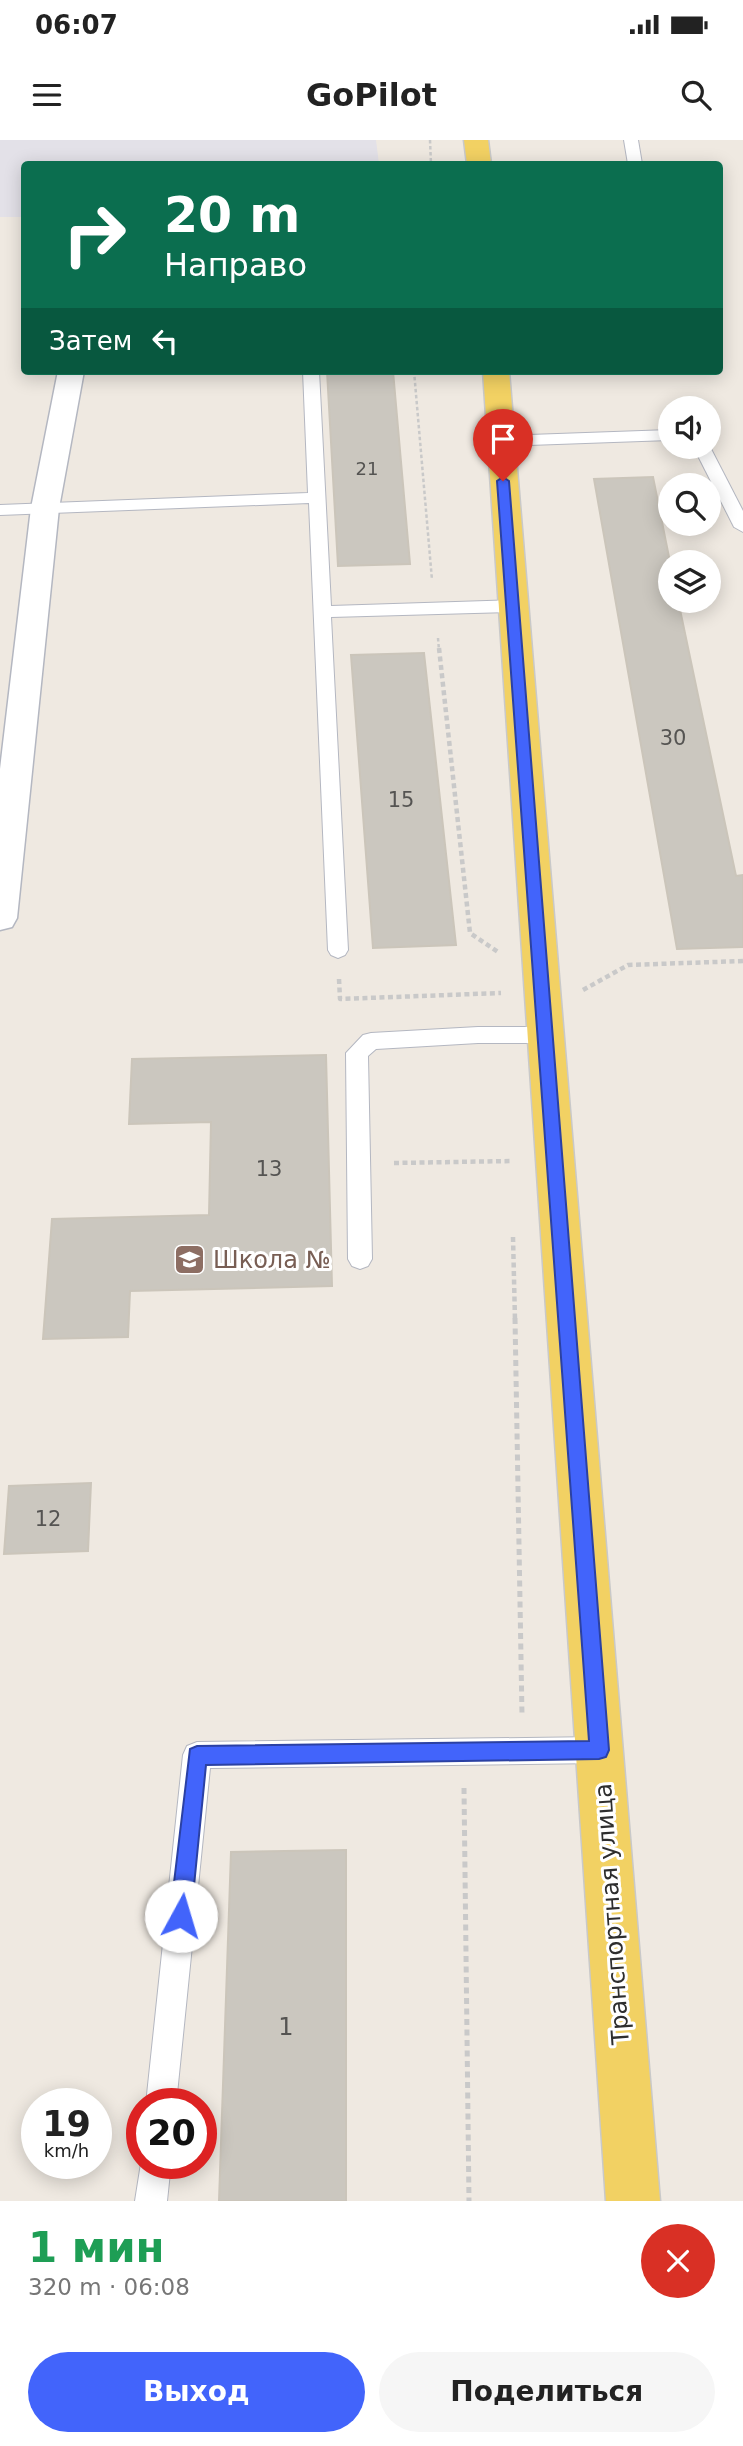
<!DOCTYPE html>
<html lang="ru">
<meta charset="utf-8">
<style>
:root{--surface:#fff;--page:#f6f6f6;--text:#222;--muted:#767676;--accent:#4264fb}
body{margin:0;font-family:"DejaVu Sans",sans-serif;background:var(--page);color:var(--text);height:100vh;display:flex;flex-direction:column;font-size:26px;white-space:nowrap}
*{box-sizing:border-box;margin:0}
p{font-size:23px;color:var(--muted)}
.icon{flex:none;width:38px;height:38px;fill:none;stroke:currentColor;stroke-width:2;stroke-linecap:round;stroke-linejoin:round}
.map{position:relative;height:2061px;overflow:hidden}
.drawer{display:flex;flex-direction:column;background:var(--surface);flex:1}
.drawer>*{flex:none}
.top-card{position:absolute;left:21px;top:21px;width:702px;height:214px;border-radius:7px;box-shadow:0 4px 18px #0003;background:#0b6e4f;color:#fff;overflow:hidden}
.tools{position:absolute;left:658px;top:256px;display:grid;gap:14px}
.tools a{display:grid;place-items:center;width:63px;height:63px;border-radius:50%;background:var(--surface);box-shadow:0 4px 18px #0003;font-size:35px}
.speed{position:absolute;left:21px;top:1948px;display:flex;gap:14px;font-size:35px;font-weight:700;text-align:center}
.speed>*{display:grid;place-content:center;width:91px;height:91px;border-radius:50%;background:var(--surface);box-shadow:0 4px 18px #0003;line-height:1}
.speed small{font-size:18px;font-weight:400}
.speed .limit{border:10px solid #d22;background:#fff;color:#111}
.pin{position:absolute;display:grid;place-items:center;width:60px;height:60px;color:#fff;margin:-72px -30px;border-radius:50% 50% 50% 0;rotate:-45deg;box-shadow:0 0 7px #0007}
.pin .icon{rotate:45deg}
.me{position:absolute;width:77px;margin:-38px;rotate:6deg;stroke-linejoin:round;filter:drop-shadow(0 0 5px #0008)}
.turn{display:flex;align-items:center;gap:24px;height:147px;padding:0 28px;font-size:32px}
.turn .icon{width:91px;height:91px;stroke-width:2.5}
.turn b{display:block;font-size:49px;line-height:60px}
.then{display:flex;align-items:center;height:66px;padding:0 28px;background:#0003;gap:14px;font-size:26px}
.round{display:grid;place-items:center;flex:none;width:74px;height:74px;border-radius:37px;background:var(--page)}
.headline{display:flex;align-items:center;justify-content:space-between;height:119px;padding:0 28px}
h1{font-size:42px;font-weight:600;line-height:52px;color:#1e9e55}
.button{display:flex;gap:14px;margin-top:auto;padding:14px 28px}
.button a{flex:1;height:80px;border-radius:42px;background:var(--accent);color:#fff;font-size:28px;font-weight:600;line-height:80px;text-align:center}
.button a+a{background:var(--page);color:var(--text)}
.status{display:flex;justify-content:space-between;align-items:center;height:49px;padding:0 35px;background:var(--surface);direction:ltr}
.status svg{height:19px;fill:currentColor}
header{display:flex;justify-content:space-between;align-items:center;height:91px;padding:0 28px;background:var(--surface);font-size:32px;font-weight:600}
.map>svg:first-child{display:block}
.industrial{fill:#e3e1e8}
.building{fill:#cbc7bf;stroke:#cbc5ba;stroke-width:2}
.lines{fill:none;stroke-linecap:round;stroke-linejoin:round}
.service-casing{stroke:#b4b7c1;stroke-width:2}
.minor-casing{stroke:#b4b7c1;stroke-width:3}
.primary-casing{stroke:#c9c9c9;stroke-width:3}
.path-far2{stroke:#c9c9c9;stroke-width:2.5;stroke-dasharray:3.5 2.5;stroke-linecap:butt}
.path-far1{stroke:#c9c9c9;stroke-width:4.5;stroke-dasharray:5 3.5;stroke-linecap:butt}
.path{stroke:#c9c9c9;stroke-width:5;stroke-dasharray:6 4.5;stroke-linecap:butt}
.service{fill:#fff;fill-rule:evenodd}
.minor{fill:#fff;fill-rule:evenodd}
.primary{fill:#f2d163;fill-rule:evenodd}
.route{fill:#4264fb;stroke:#2b41a3;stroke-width:2}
.labels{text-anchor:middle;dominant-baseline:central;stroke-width:6;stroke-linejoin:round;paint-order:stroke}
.far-number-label{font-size:18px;fill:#555452}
.number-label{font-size:21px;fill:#555452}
.education-label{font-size:24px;fill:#785e54;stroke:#fff;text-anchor:start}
.street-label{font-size:24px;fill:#2e2e2e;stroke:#fff}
.near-number-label{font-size:24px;fill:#555452}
</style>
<div class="status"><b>06:07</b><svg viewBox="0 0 49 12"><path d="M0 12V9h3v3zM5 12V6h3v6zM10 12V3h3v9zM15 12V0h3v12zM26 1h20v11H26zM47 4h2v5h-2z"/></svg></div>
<header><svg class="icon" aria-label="menu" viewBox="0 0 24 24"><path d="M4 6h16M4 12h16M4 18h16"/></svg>GoPilot<svg class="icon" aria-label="search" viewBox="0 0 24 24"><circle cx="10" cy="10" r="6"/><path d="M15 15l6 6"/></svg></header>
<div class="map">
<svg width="743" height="2061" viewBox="0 0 743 2061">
<rect width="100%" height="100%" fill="#efe9e1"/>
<polygon class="industrial" points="0,0 376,0 379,24 24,24 24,77 0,77"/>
<g class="building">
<polygon points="327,231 393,231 410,424 338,426"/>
<polygon points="653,337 670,422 670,460 678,460 736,736 743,735 743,807 677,809 594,339"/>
<polygon points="424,513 456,805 373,808 351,515"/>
<polygon points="326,915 332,1146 130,1151 128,1197 43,1199 52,1079 209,1075 211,982 129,984 132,919"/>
<polygon points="91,1343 88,1411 4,1414 9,1346"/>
<polygon points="346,1710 346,2061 219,2061 231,1712"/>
</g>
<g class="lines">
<defs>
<g id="service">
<polygon points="624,0 638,0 642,24 628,24"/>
<polygon points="303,231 319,231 331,466 514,460 523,466 514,472 331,477 348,810 345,815 338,818 331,815 328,810 309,363 0,375 0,365 308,353"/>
<polygon points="670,290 670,300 500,306 492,301 500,296"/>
<polygon points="709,305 743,371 743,392 734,387 693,306"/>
<polygon points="478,887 545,887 553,889 556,895 553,901 545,903 478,903 376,909 368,916 372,1119 368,1126 360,1129 352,1126 348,1119 346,913 363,895 371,893"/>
<polygon points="599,1597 609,1601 613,1610 609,1619 599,1623 210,1628 176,1964 146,1964 183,1615 187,1606 197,1602"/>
<polygon points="142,2017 142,2023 171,2023 167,2061 135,2061"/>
</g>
<polygon id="minor" points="58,231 84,231 59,368 17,778 12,787 0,790 0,629 31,368"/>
<g id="primary">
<polygon points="464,0 488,0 491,24 467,24"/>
<polygon points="483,231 509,231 660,2061 606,2061"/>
</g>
</defs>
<use href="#service" class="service-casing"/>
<use href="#minor" class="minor-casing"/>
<use href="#primary" class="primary-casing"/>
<g class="path-far2">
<polyline points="430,0 431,24"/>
<polyline points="414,231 432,440"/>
<polyline points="438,498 439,510"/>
</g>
<g class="path-far1">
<polyline points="439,508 470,793 498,812"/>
<polyline points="339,839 340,859 501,853"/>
<polyline points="583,850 628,825 743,821"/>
<polyline points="394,1023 512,1021"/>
<polyline points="513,1097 515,1180"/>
</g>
<g class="path">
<polyline points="515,1178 522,1575"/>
<polyline points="464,1648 469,2061"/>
</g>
<use href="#service" class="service"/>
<use href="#minor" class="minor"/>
<use href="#primary" class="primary"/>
</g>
<polygon class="route" points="503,337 509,341 609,1610 606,1617 599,1619 206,1625 191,1776 188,1783 181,1786 173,1783 170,1776 190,1609 197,1606 589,1601 497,341"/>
<defs>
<symbol id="school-square" viewBox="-11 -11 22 22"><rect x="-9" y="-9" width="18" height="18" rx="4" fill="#8d6e63" stroke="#fff"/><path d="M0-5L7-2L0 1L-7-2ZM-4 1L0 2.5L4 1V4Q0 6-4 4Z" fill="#fff"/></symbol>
</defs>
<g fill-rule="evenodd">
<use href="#school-square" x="172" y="1102" width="35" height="35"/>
</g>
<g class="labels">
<g class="far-number-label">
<text x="367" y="328">21</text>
</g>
<g class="number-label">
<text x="673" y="598">30</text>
<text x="401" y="660">15</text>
<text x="269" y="1029">13</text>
<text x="48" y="1379">12</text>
</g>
<g class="education-label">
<text x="213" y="1120">Школа №</text>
</g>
<g class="street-label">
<text transform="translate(612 1774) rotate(-94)">Транспортная улица</text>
</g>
<g class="near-number-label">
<text x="286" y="1887">1</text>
</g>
</g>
</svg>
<div class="tools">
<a><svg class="icon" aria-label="sound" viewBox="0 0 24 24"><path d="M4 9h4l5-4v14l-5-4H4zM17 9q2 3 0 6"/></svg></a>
<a><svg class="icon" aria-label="search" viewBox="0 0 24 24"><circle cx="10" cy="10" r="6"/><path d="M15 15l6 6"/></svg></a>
<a><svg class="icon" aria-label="layers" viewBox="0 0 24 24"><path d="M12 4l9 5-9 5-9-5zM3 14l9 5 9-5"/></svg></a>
</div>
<div class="speed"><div>19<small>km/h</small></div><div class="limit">20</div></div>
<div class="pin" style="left:503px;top:341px;background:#d93025"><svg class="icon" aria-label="arrive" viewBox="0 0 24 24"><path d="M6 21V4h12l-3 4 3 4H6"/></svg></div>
<svg class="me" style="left:181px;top:1776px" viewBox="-20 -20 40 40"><circle r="19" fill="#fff"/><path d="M0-13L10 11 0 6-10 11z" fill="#4264fb"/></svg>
<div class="top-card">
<div class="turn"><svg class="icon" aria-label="right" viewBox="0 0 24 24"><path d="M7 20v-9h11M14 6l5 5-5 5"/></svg><div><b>20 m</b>Направо</div></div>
<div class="then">Затем<svg class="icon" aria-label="left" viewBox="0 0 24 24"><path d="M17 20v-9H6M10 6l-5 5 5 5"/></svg></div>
</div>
</div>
<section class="drawer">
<div class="headline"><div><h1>1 мин</h1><p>320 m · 06:08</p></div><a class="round" style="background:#d93025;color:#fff"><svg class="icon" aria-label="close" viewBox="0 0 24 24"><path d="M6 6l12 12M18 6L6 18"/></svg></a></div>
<div class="button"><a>Выход</a><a>Поделиться</a></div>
</section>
